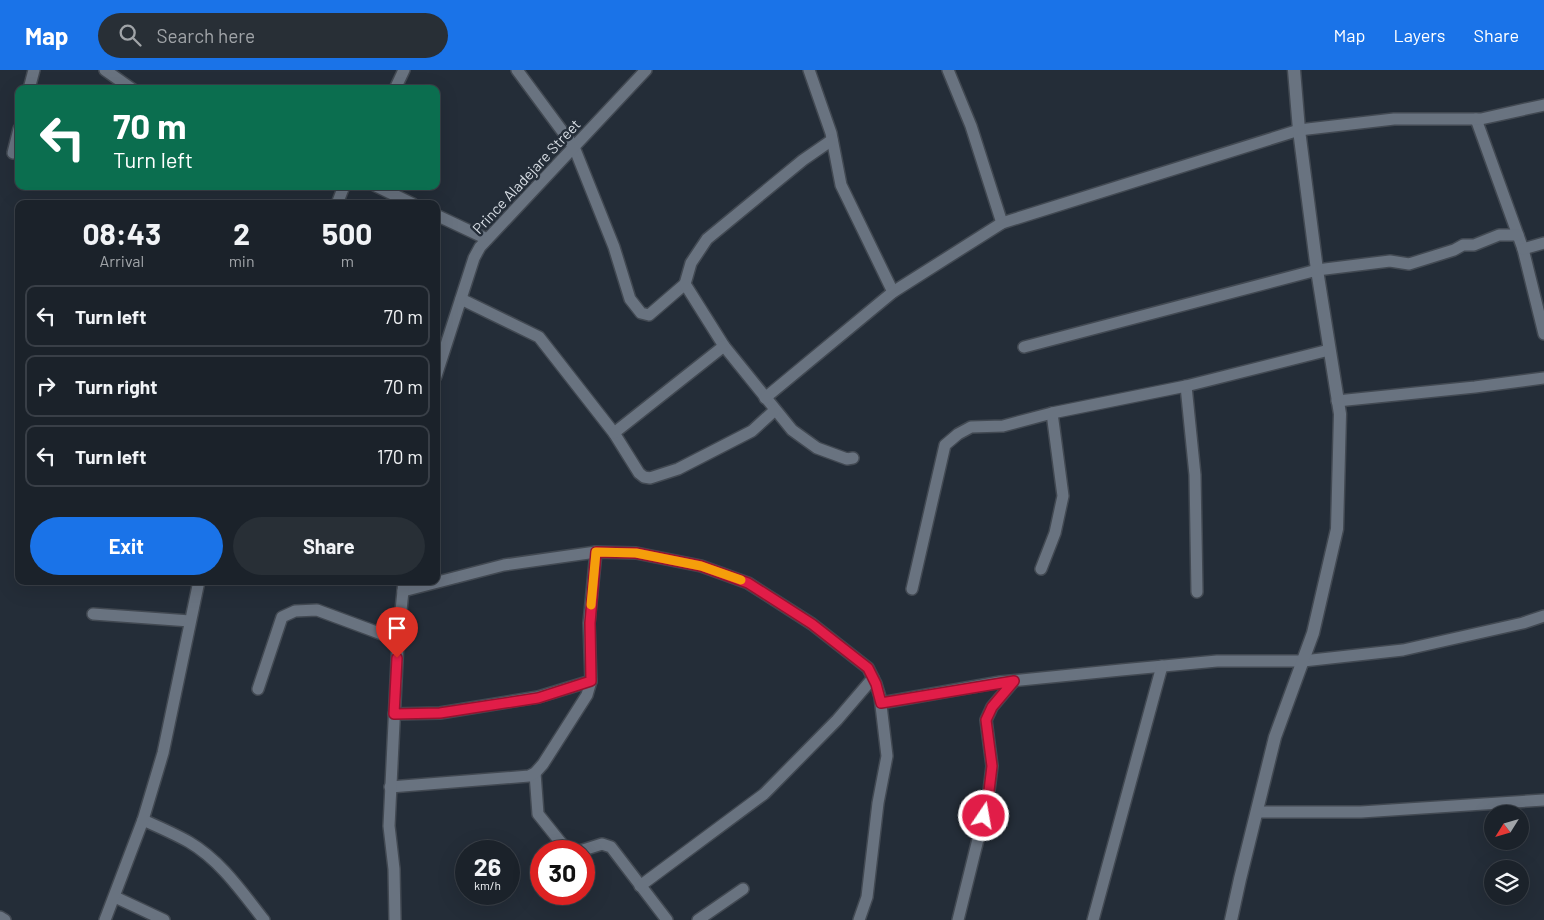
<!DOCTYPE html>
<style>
:root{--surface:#1b222a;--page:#282f36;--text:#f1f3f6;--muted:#a0a4a8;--line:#393f47;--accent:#1a73e8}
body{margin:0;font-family:Barlow,sans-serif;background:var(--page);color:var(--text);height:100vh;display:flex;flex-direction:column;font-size:19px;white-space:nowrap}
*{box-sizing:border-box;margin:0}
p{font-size:16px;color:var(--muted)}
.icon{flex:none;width:28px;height:28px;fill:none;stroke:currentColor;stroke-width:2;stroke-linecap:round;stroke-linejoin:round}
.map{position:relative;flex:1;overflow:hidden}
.panel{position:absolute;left:15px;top:130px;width:425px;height:385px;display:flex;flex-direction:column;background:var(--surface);border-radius:10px;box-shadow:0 5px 20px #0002,0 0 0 1px var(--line)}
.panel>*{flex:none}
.guide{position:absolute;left:15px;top:15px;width:425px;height:105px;border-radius:10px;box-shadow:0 5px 20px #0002,0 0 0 1px var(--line);background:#0b6e4f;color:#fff;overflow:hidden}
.needle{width:32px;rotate:233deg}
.tools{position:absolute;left:1484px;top:735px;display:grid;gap:10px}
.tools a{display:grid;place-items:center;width:45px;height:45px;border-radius:50%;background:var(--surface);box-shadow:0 5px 20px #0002,0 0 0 1px var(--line);font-size:25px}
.speed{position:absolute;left:455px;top:770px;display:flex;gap:10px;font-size:25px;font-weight:700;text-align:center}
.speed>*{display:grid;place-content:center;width:65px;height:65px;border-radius:50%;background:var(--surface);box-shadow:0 5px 20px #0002,0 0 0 1px var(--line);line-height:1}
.speed small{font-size:12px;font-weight:400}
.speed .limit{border:8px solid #d22;background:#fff;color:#111}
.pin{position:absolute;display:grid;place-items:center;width:42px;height:42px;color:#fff;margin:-51px -21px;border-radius:50% 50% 50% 0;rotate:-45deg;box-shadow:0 0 5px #0007}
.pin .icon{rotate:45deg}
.me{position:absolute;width:55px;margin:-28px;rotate:12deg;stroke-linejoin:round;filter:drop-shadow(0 0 4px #0008)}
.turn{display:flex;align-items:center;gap:18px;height:105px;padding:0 15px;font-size:22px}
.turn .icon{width:65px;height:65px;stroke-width:2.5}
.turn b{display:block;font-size:35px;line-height:42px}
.eta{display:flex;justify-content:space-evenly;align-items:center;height:85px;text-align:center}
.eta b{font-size:30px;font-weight:700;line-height:35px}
.primary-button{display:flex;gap:10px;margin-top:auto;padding:10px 15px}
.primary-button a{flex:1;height:58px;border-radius:30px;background:var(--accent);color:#fff;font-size:20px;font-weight:700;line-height:58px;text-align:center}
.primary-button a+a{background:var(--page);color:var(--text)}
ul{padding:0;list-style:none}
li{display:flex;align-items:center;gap:15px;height:62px;margin:0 10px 8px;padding:0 5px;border:2px solid var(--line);border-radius:10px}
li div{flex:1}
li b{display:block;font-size:19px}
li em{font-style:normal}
header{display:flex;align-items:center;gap:30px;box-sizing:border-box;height:70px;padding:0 25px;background:var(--accent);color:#fff}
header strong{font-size:24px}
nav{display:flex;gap:28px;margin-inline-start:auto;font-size:18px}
.search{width:350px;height:45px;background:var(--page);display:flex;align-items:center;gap:12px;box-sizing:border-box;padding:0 18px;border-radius:28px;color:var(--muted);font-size:19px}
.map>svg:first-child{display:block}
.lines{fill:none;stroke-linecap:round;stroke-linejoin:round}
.minor-casing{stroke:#424952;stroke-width:14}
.tertiary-casing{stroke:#424952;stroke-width:15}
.minor{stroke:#697380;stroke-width:11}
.tertiary{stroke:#697380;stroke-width:12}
.route-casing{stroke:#92132f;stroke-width:12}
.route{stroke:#e11d48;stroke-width:9}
.slow{stroke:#f59e0b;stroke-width:9}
.labels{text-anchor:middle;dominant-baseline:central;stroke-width:5;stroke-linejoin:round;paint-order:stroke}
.street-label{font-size:15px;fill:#d7dde4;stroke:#242d38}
</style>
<header>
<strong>Map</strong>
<div class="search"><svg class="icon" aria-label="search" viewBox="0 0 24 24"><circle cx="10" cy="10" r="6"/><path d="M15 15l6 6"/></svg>Search here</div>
<nav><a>Map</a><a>Layers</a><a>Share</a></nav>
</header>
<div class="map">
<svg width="1544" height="850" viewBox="0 0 1544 850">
<rect width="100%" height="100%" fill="#242d38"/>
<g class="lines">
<defs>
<g id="minor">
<polyline points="105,0 132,19"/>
<polyline points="517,0 574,77 614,177 630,229 641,243 649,245 685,214"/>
<polyline points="809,0 831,63 841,115 893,222"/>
<polyline points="948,0 971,56 1002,153"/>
<polyline points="29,19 34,0"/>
<polyline points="395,19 404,0"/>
<polyline points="1476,49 1523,179 1544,264"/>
<polyline points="832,70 803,90 707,169 691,193 685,214 724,276 792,360 817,378 847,389 853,388"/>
<polyline points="13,83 19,59"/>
<polyline points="376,116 413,134"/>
<polyline points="337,134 344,116"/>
<polyline points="436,145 487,169"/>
<polyline points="1523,179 1544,173"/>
<polyline points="461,229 539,267 614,363 639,403 644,407 650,408 678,399 752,361 775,340"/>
<polyline points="1024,277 1317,200 1390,191 1409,194 1454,180 1463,175 1474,175 1499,165 1518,165"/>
<polyline points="436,306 474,188 480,177 646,0"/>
<polyline points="1186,316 1195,405 1197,522"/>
<polyline points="765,328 893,222 1002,153 1299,60 1394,49 1481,49 1544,35"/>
<polyline points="1337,331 1475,317 1544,308"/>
<polyline points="614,363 724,276"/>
<polyline points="1041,499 1055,463 1063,426 1052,343"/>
<polyline points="912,519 945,375 958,364 971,357 1003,356 1052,343 1186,316 1329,280"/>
<polyline points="403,521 504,495 596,482 636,483 701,496 748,513 812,554 868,598 876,614 880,627 887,686 878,733 867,827 859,850"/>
<polyline points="93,544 190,551"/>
<polyline points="258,619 282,547 295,541 317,540 398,570"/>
<polyline points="881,633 1000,612 1121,600 1217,591 1303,591 1403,580 1523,553 1544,546"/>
<polyline points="394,644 440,643 538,627 591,611"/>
<polyline points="535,703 538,744 566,779 570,781"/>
<polyline points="390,717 529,706 535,703 543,694 587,625 591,611 589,553 596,482"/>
<polyline points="1257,742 1361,742 1544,730"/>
<path d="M 143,750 C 159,757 175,764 189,772 C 220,790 242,822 264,850"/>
<polyline points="580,781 602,774 611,777 667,850"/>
<polyline points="640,816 764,724 837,650 873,608"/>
<polyline points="115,827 164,850"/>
<polyline points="0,847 5,850"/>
<polyline points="105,850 143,750 163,683 199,511"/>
<polyline points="395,850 394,799 389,756 398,570 404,511"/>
<polyline points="698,850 743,819"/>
<polyline points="958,850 988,729 992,696 986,650 992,637 1014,611"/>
<polyline points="1093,850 1162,596"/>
</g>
<polyline id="tertiary" points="1231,850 1240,809 1275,667 1313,563 1337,459 1340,344 1317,200 1299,60 1294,0"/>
</defs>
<use href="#minor" class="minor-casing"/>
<use href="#tertiary" class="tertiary-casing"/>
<use href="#minor" class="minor"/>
<use href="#tertiary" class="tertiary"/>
</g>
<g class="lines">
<defs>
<polyline id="route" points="397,588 394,644 440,643 538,628 591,611 590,553 596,482 636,483 701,496 748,513 812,554 868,598 876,614 881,633 1014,611 992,637 986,650 992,696 988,729 984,746"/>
</defs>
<use href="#route" class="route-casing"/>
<use href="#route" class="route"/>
<polyline class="slow" points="591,535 596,482 636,483 701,496 741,510"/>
</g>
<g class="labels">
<g class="street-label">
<text transform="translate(526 106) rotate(-47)">Prince Aladejare Street</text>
</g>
</g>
</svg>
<div class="tools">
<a><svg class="needle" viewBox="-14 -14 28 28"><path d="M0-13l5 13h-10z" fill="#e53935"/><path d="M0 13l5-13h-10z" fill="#a0a4a8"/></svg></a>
<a><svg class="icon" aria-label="layers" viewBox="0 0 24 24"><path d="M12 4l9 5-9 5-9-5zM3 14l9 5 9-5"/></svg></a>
</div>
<div class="speed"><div>26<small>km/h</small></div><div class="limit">30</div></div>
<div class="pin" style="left:397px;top:588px;background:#d93025"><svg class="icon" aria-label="arrive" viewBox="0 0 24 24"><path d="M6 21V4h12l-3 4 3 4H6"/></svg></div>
<svg class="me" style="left:984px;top:746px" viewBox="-20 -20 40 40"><circle r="17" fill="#e11d48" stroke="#fff" stroke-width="3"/><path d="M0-11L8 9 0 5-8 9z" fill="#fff"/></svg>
<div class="guide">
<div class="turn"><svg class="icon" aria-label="left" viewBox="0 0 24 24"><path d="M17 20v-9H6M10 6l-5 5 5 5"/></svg><div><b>70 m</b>Turn left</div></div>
</div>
<section class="panel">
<div class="eta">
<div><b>08:43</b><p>Arrival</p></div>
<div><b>2</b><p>min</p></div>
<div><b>500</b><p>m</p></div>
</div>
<ul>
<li><svg class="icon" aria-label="left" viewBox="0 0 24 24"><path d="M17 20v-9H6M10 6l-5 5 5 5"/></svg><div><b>Turn left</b></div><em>70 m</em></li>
<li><svg class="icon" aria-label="right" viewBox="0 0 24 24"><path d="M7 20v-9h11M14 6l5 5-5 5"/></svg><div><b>Turn right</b></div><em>70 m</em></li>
<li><svg class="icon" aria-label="left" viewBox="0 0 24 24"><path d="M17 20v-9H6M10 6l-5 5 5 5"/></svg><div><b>Turn left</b></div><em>170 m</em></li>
</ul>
<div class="primary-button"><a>Exit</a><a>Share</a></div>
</section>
</div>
